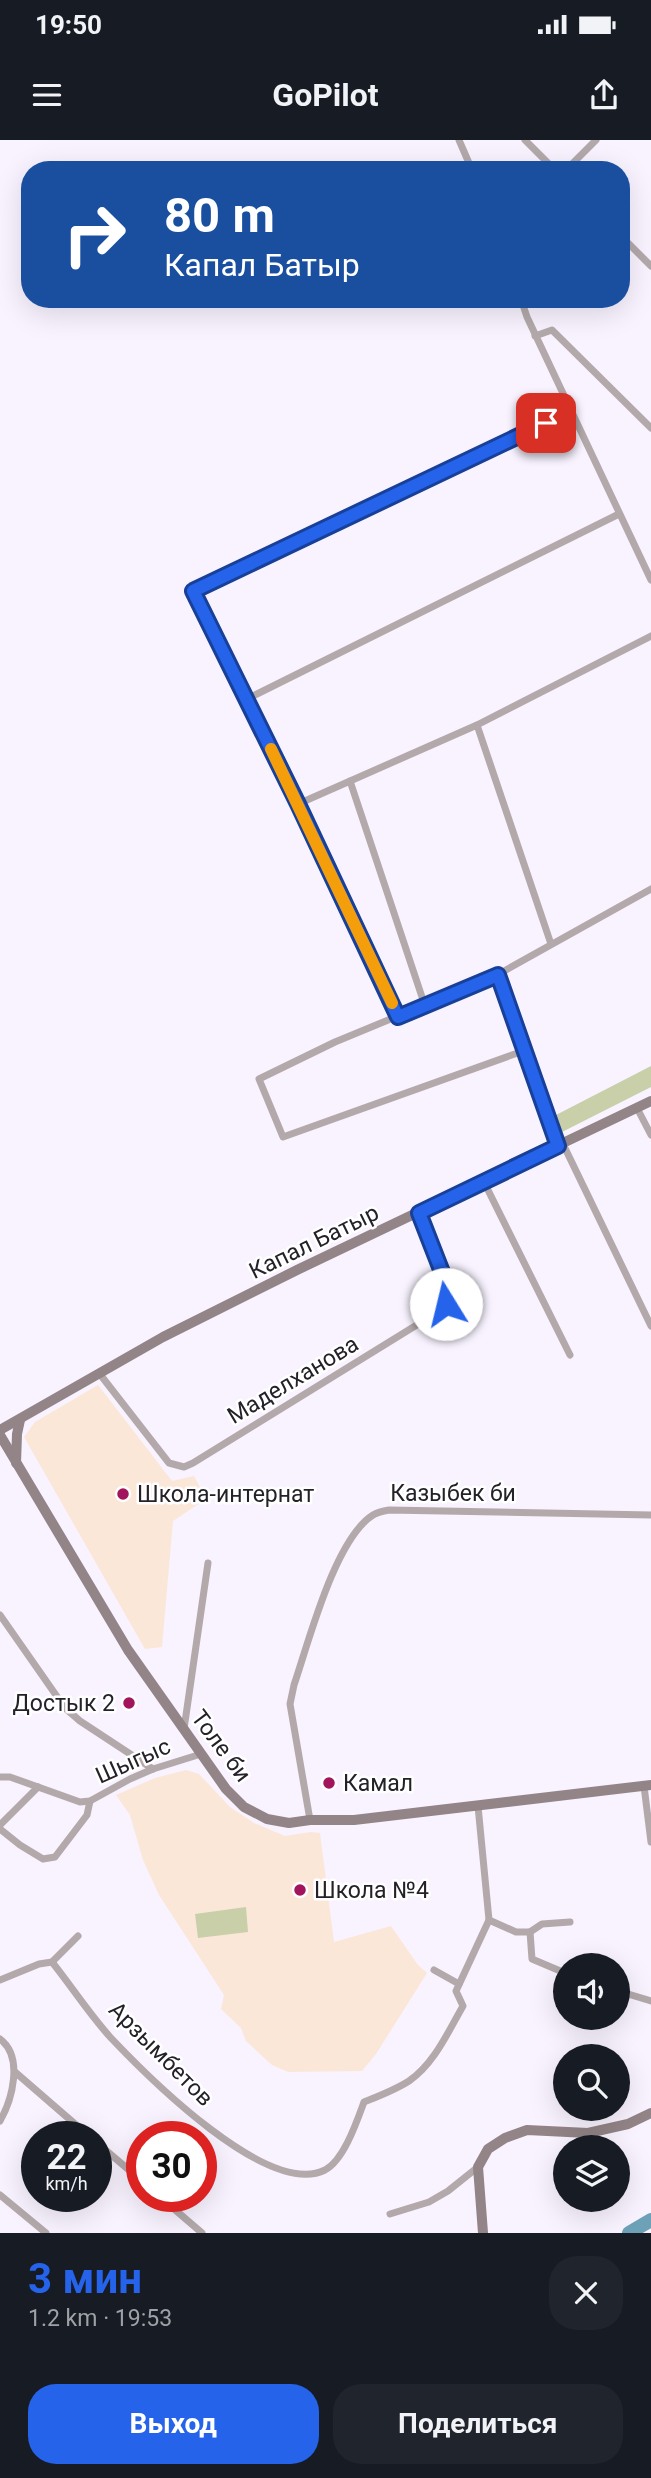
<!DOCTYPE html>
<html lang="ru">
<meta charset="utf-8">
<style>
:root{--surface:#171b24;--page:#20242c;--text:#f1f3f6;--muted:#9ea1a6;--accent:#2563eb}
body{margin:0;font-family:Roboto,sans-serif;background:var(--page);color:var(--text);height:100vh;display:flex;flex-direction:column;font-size:26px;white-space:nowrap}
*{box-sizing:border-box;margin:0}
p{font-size:23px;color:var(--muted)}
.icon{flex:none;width:38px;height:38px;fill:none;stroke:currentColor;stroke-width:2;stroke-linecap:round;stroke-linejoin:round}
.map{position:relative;height:2093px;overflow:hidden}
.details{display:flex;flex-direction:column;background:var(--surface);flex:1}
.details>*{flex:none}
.guide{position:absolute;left:21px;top:21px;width:609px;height:147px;border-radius:28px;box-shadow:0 7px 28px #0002;background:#1a4fa0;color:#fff;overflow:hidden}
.tools{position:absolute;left:553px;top:1813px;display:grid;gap:14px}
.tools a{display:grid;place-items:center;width:77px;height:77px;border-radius:50%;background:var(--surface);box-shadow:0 7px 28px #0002;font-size:35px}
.speed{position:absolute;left:21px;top:1981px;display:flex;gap:14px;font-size:35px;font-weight:700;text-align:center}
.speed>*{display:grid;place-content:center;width:91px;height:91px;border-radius:50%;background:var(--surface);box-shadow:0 7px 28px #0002;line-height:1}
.speed small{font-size:18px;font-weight:400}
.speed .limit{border:10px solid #d22;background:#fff;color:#111}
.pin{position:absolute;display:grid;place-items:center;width:60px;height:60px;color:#fff;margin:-30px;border-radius:14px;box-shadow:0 4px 10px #0006}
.me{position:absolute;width:77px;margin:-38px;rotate:351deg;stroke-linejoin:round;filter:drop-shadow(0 0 5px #0008)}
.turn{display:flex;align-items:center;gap:24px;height:147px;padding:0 28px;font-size:32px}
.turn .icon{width:91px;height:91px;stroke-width:2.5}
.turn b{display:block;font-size:49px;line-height:60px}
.round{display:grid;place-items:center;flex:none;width:74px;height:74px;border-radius:28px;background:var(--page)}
.overview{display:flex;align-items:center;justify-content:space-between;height:119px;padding:0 28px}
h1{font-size:42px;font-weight:700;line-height:52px;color:var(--accent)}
.button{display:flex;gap:14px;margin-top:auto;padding:14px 28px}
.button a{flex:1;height:80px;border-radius:28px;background:var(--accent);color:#fff;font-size:28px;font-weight:700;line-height:80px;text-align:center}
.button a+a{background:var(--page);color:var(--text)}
.status{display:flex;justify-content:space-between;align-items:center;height:49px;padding:0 35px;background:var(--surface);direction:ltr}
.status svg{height:19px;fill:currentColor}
header{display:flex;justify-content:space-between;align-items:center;height:91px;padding:0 28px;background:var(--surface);font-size:32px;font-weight:700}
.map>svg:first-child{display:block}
.commercial{fill:#fbe7d8}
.green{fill:#c9cfa9}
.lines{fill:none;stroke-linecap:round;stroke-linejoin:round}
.river{stroke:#6ca1b8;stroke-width:14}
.street{stroke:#b3a9ab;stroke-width:7}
.secondary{stroke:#938487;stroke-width:10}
.route-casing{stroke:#184099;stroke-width:18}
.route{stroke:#2563eb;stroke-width:12}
.slow{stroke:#f59e0b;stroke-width:12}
.poi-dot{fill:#a2155d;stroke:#fff;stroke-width:2.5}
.labels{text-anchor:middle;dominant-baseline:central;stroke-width:5;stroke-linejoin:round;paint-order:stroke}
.street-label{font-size:23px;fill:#252129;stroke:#fff}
.poi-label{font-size:23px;fill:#252129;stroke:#fff;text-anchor:start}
</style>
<div class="status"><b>19:50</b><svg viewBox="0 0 49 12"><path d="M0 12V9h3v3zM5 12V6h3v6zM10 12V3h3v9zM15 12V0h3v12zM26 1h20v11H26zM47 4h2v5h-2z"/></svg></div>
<header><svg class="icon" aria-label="menu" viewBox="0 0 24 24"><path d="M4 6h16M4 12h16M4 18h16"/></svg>GoPilot<svg class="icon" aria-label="share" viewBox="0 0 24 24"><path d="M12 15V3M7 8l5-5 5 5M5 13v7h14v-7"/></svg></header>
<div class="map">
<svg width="651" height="2093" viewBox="0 0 651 2093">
<rect width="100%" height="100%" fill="#f8f3ff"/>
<g class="commercial">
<polygon points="98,1245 172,1341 194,1336 206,1359 173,1381 162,1507 145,1509 24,1297 35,1282"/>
<polygon points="186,1630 199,1634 230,1667 254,1683 285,1696 311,1692 320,1693 334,1802 391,1786 418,1825 427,1833 376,1914 362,1931 288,1932 272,1925 246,1901 241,1888 221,1869 224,1855 159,1755 143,1720 130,1675 116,1655 155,1638"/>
</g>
<g class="green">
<polygon points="651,926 651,947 562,992 556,975"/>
<polygon points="246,1767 248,1792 198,1798 195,1774"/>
</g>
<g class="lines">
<polyline class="river" points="629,2093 651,2080"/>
<g class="street">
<polyline points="459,0 472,30"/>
<polyline points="525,0 555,30"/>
<polyline points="566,30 596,0"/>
<polyline points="621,96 651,126"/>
<polyline points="521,159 527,177 651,440"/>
<polyline points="535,196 552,190 651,288"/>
<polyline points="247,559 619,374"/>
<polyline points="477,585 551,804"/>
<polyline points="350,641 425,866"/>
<polyline points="298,664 477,585 651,496"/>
<polyline points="497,835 558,1006"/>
<polyline points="398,877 298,664 193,451 571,271"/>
<polyline points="523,911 283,997 259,939 335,902 497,835 651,749"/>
<polyline points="637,968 651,995"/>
<polyline points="563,1004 651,1186"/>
<polyline points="484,1042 570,1215"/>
<polyline points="99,1233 169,1323 184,1327 193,1323 441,1170 449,1155 447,1145 419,1073"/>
<polyline points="0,1475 65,1568 80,1581 153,1629"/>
<polyline points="184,1589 208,1423"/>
<polyline points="0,1637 10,1637 80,1662 90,1661 130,1639 153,1629 201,1614"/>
<polyline points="644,1646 651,1702"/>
<path d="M 310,1680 L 290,1564 L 294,1545 C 309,1501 335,1399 373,1375 C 378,1372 383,1371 389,1370 L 651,1375"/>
<polyline points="0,1685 38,1647"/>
<polyline points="0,1689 20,1705 43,1719 55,1717 87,1675 90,1661"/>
<polyline points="489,1780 516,1792 530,1792 542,1784 570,1782"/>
<polyline points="530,1792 532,1819 565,1833"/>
<path d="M 52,1822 C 72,1847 90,1875 111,1898 C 148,1937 268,2058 325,2030 C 344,2020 357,1981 364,1962 C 379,1956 395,1950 409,1941 C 434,1924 448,1892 463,1866 L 456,1851 L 489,1780 L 478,1666"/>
<polyline points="434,1830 459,1844"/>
<polyline points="0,1840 39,1824 52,1822 78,1796"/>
<polyline points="618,1851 651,1861"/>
<path d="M 0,1899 C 24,1917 12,1960 0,1981"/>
<polyline points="15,1932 90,1997"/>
<polyline points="96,2002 142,2041"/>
<polyline points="0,2055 46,2093"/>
<polyline points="159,2056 202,2093"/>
<polyline points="390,2074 429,2062 448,2051 478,2027"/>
</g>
<g class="secondary">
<polyline points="0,1290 163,1197 297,1130 651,961"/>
<polyline points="0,1295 128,1510 226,1649 244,1667 267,1679 289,1683 310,1680 354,1680 651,1645"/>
<polyline points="16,1323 17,1294 20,1280"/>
<polyline points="483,2093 478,2027 488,2009 505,1998 527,1990 588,1993 628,1984 651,1973"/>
</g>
</g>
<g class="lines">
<defs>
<polyline id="route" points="446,1164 449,1155 447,1145 419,1073 558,1006 498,835 398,877 298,664 193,451 546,283"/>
</defs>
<use href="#route" class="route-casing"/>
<use href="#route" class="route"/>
<polyline class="slow" points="271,609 392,863"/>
</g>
<g class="poi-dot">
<circle cx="123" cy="1354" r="7"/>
<circle cx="129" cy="1563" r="7"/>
<circle cx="329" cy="1643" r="7"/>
<circle cx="300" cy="1750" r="7"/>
</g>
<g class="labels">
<g class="street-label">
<text transform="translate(314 1102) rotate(-26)">Капал Батыр</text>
<text transform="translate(293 1240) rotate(-31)">Маделханова</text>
<text x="453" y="1353">Казыбек би</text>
<text transform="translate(221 1606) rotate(53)">Толе би</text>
<text transform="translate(133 1621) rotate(-24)">Шыгыс</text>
<text transform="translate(161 1914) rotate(45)">Арзымбетов</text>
</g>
<g class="poi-label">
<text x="137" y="1354">Школа-интернат</text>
<text x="115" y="1563" text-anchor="end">Достык 2</text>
<text x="343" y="1643">Камал</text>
<text x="314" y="1750">Школа №4</text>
</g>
</g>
</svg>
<div class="tools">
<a><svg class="icon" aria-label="sound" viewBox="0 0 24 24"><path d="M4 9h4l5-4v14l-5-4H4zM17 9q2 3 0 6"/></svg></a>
<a><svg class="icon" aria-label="search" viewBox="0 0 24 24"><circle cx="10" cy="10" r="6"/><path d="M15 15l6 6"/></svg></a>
<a><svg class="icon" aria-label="layers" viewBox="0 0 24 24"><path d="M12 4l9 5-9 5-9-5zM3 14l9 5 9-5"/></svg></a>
</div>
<div class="speed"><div>22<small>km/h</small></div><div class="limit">30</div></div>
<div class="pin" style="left:546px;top:283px;background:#d93025"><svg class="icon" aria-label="arrive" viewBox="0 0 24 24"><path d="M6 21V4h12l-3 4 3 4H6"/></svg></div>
<svg class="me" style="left:446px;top:1164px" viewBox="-20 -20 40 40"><circle r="19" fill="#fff"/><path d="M0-13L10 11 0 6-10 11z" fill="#2563eb"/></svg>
<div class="guide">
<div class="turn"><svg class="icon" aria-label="right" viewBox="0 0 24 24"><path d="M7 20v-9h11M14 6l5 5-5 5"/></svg><div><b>80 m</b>Капал Батыр</div></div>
</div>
</div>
<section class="details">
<div class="overview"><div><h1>3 мин</h1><p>1.2 km · 19:53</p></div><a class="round"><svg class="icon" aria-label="close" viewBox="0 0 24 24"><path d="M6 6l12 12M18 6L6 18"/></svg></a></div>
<div class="button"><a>Выход</a><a>Поделиться</a></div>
</section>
